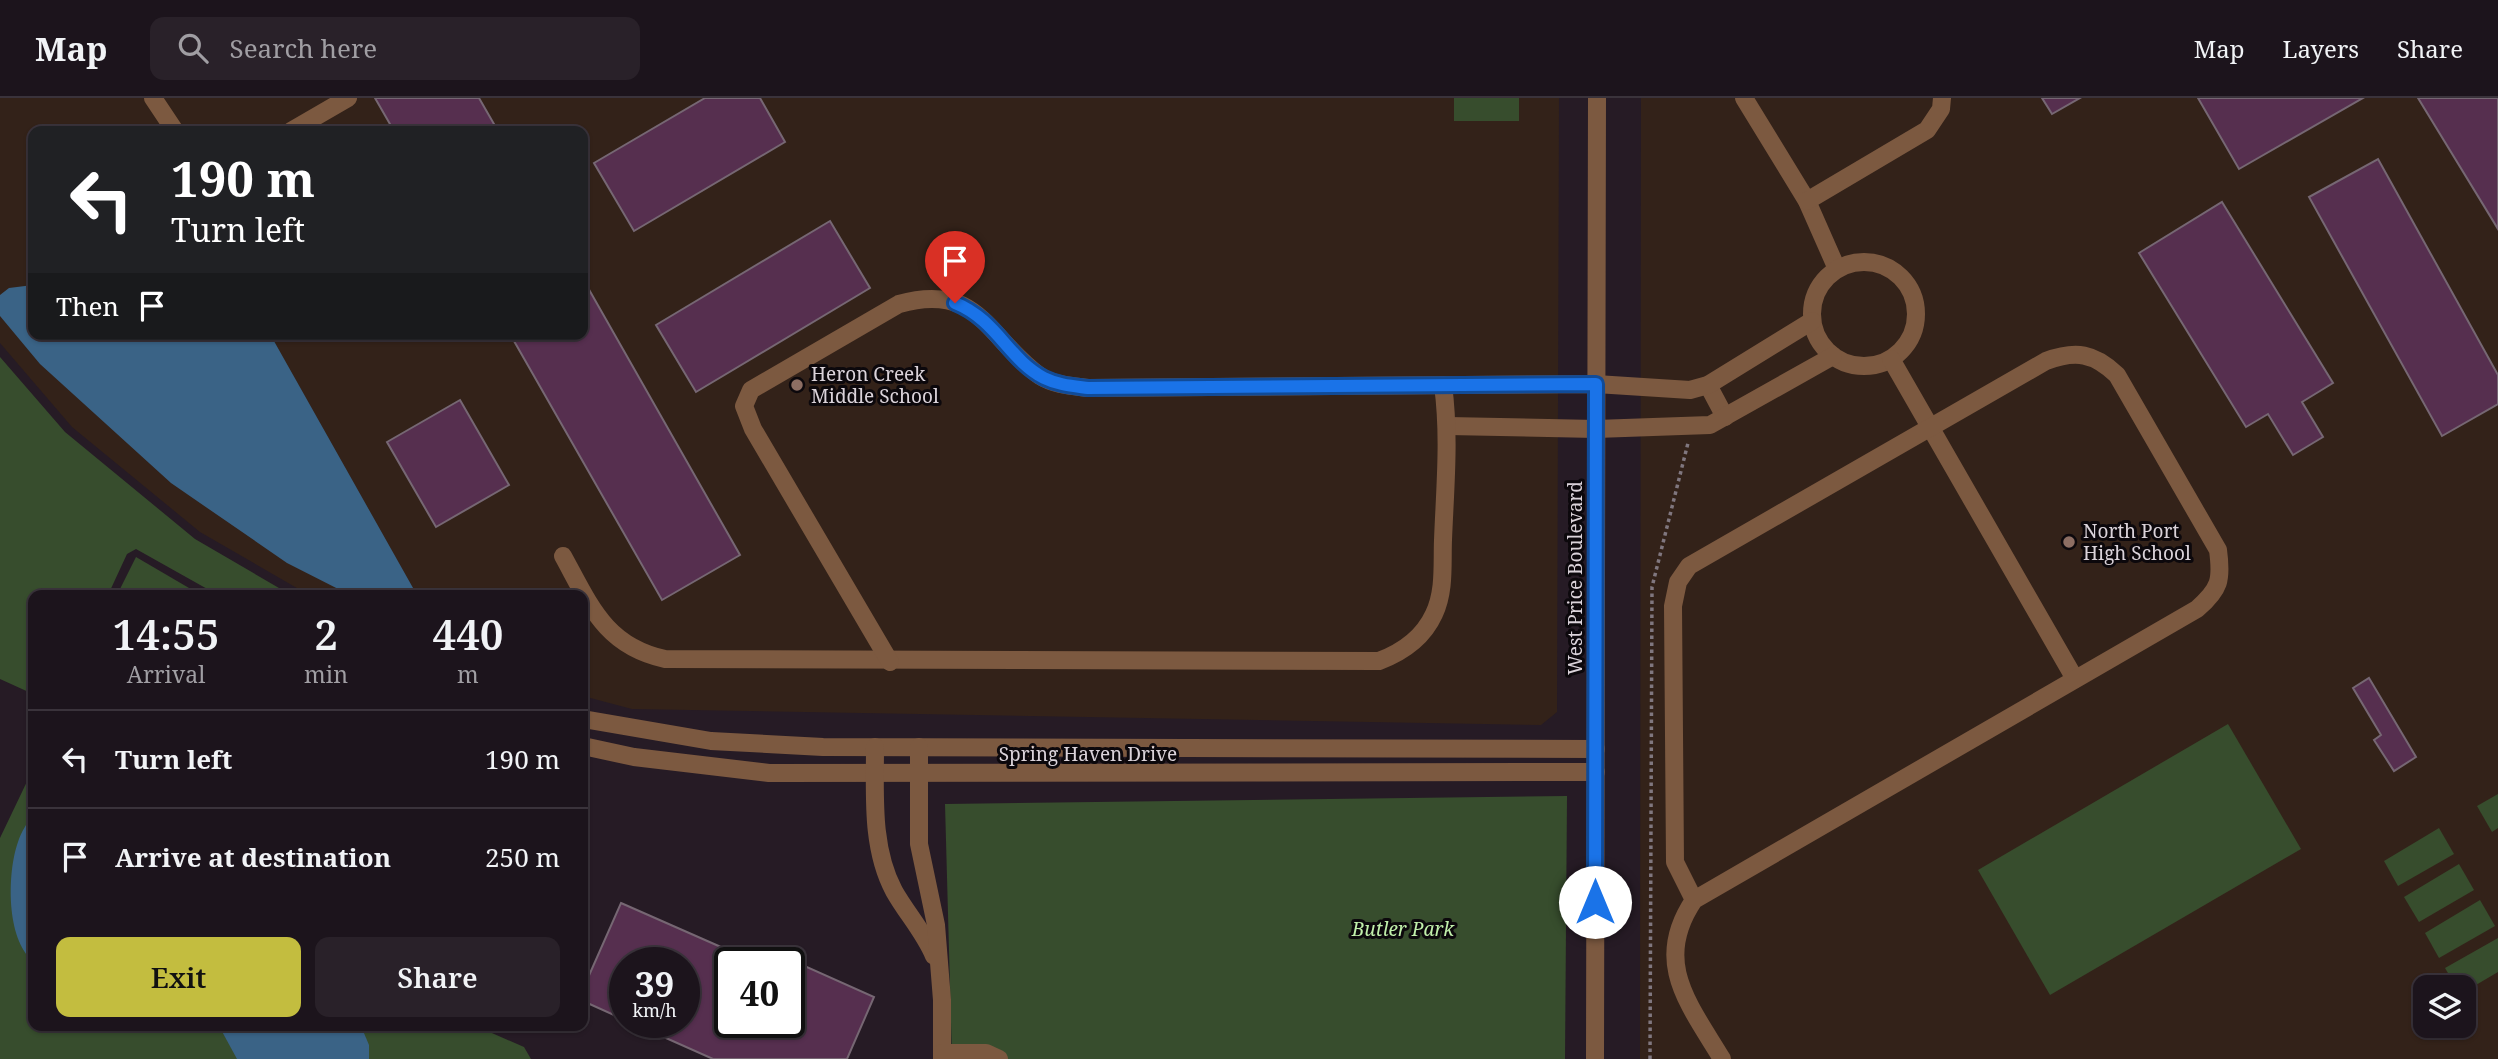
<!DOCTYPE html>
<style>
:root{--surface:#1c141c;--page:#292129;--text:#f1f3f6;--muted:#a09ea3;--line:#3a333b;--accent:#c3bd3f}
body{margin:0;font-family:"Noto Serif",serif;background:var(--page);color:var(--text);height:100vh;display:flex;flex-direction:column;font-size:26px;white-space:nowrap}
*{box-sizing:border-box;margin:0}
p{font-size:23px;color:var(--muted)}
.icon{flex:none;width:38px;height:38px;fill:none;stroke:currentColor;stroke-width:2;stroke-linecap:round;stroke-linejoin:round}
.map{position:relative;flex:1;overflow:hidden}
.side{position:absolute;left:28px;top:492px;width:560px;height:441px;display:flex;flex-direction:column;background:var(--surface);border-radius:14px;box-shadow:0 2px 5px #0004,0 0 0 2px var(--line)}
.side>*{flex:none}
.banner{position:absolute;left:28px;top:28px;width:560px;height:214px;border-radius:14px;box-shadow:0 2px 5px #0004,0 0 0 2px var(--line);background:#202124;color:#fff;overflow:hidden}
.buttons{position:absolute;left:2413px;top:877px;display:grid;gap:14px}
.buttons a{display:grid;place-items:center;width:63px;height:63px;border-radius:14px;background:var(--surface);box-shadow:0 2px 5px #0004,0 0 0 2px var(--line);font-size:35px}
.speed{position:absolute;left:609px;top:849px;display:flex;gap:14px;font-size:35px;font-weight:700;text-align:center}
.speed>*{display:grid;place-content:center;width:91px;height:91px;border-radius:50%;background:var(--surface);box-shadow:0 2px 5px #0004,0 0 0 2px var(--line);line-height:1}
.speed small{font-size:18px;font-weight:400}
.speed .limit{border:4px solid #111;border-radius:10px;background:#fff;color:#111}
.pin{position:absolute;display:grid;place-items:center;width:60px;height:60px;color:#fff;margin:-72px -30px;border-radius:50% 50% 50% 0;rotate:-45deg;box-shadow:0 0 7px #0007}
.pin .icon{rotate:45deg}
.me{position:absolute;width:77px;margin:-38px;rotate:0deg;stroke-linejoin:round;filter:drop-shadow(0 0 5px #0008)}
.turn{display:flex;align-items:center;gap:24px;height:147px;padding:0 28px;font-size:32px}
.turn .icon{width:91px;height:91px;stroke-width:2.5}
.turn b{display:block;font-size:49px;line-height:60px}
.then{display:flex;align-items:center;height:66px;padding:0 28px;background:#0003;gap:14px;font-size:26px}
.eta{display:flex;justify-content:space-evenly;align-items:center;height:119px;text-align:center}
.eta b{font-size:42px;font-weight:600;line-height:49px}
.button{display:flex;gap:14px;margin-top:auto;padding:14px 28px}
.button a{flex:1;height:80px;border-radius:14px;background:var(--accent);color:#111;font-size:28px;font-weight:600;line-height:80px;text-align:center}
.button a+a{background:var(--page);color:var(--text)}
ul{padding:0;list-style:none}
li{display:flex;align-items:center;gap:21px;height:98px;padding:0 28px;border-top:2px solid var(--line)}
li div{flex:1}
li b{display:block;font-size:26px}
li em{font-style:normal}
header{display:flex;align-items:center;gap:42px;box-sizing:border-box;height:98px;padding:0 35px;background:var(--surface);border-bottom:2px solid var(--line)}
header strong{font-size:33px}
nav{display:flex;gap:38px;margin-inline-start:auto;font-size:24px}
.search{width:490px;height:63px;background:var(--page);display:flex;align-items:center;gap:18px;box-sizing:border-box;padding:0 24px;border-radius:14px;color:var(--muted);font-size:26px}
.map>svg:first-child{display:block}
.education{fill:#332219;fill-rule:evenodd}
.green{fill:#374d2d}
.water{fill:#3a6386}
.building{fill:#562f4f;stroke:#766773;stroke-width:2}
.lines{fill:none;stroke-linecap:round;stroke-linejoin:round}
.path{stroke:#80777f;stroke-width:3.5;stroke-dasharray:3.5 3.5;stroke-linecap:butt}
.minor{stroke:#7c5940;stroke-width:18}
.route-casing{stroke:#114b97;stroke-width:18}
.route{stroke:#1a73e8;stroke-width:12}
.education-dot{fill:#8d6e63;stroke:#0c080c;stroke-width:2.5}
.labels{text-anchor:middle;dominant-baseline:central;stroke-width:6;stroke-linejoin:round;paint-order:stroke}
.poi-label{font-size:19px;fill:#dbd3da;stroke:#0c080c;text-anchor:start}
.street-label{font-size:19px;fill:#dbd3da;stroke:#0c080c}
.park-label{font-size:19px;font-style:italic;fill:#c1f0ab;stroke:#0c080c}
</style>
<header>
<strong>Map</strong>
<div class="search"><svg class="icon" aria-label="search" viewBox="0 0 24 24"><circle cx="10" cy="10" r="6"/><path d="M15 15l6 6"/></svg>Search here</div>
<nav><a>Map</a><a>Layers</a><a>Share</a></nav>
</header>
<div class="map">
<svg width="2498" height="961" viewBox="0 0 2498 961">
<rect width="100%" height="100%" fill="#261b25"/>
<g class="education">
<path d="M 0,0 L 1559,0 L 1557,614 L 1541,627 L 632,611 L 583,598 L 583,497 L 309,497 L 200,434 L 72,329 L 0,245 ZM 33,33 L 583,33 L 583,236 L 33,236 Z"/>
<path d="M 1641,0 L 2498,0 L 2498,961 L 1640,961 ZM 2426,889 L 2464,889 L 2464,928 L 2426,928 Z"/>
</g>
<g class="green">
<rect x="1454" y="0" width="65" height="23"/>
<polygon points="0,259 65,334 195,441 291,497 218,497 136,451 127,456 108,497 33,497 33,596 0,581"/>
<polygon points="136,459 201,497 117,497"/>
<polygon points="2228,626 2301,751 2050,897 1978,772"/>
<polygon points="33,671 33,928 476,928 524,949 531,961 0,961 0,740"/>
<polygon points="2498,696 2498,730 2492,734 2477,708"/>
<polygon points="1567,698 1565,961 952,961 945,706"/>
<polygon points="2439,730 2454,756 2398,788 2384,763"/>
<polygon points="2459,766 2474,792 2419,824 2404,799"/>
<polygon points="2480,802 2495,828 2439,860 2425,835"/>
<polygon points="2498,840 2498,874 2464,894 2464,889 2456,889 2445,870"/>
</g>
<g class="water">
<polygon points="33,187 33,236 270,236 417,497 350,497 287,465 171,385 40,266 0,218 0,197 9,190"/>
<path d="M 33,715 L 33,863 C 6,841 7,775 18,744 C 21,734 28,724 33,715 Z"/>
<polygon points="219,928 361,928 369,947 369,961 237,961"/>
</g>
<g class="building">
<polygon points="375,0 479,0 498,33 394,33"/>
<polygon points="705,0 760,0 785,44 634,133 594,65"/>
<polygon points="2042,0 2080,0 2052,16"/>
<polygon points="2198,0 2363,0 2239,71"/>
<polygon points="2418,0 2498,0 2498,131"/>
<polygon points="2378,61 2498,277 2498,306 2442,338 2309,99"/>
<polygon points="2222,104 2333,285 2302,304 2323,339 2293,357 2268,316 2246,329 2139,155"/>
<polygon points="830,123 870,190 696,294 656,227"/>
<polygon points="583,181 740,457 662,502 510,236 583,236"/>
<polygon points="460,302 509,387 436,429 387,344"/>
<polygon points="2369,580 2416,659 2394,673 2374,642 2381,637 2353,590"/>
<polygon points="621,805 730,853 730,924 789,924 789,861 874,899 847,961 713,961 630,924 684,924 684,864 625,864 625,922 583,903 583,891"/>
</g>
<g class="lines">
<polyline class="path" points="1650,961 1652,489 1688,345"/>
<g class="minor">
<polyline points="153,0 175,33"/>
<polyline points="1744,0 1807,103 1837,171"/>
<polyline points="291,33 348,0"/>
<polyline points="1807,103 1927,32 1941,11 1942,0"/>
<circle cx="1864" cy="216" r="52"/>
<polyline points="1891,261 2075,581"/>
<polyline points="1708,287 1725,319"/>
<polyline points="1448,328 1596,331 1710,327 1833,258"/>
<path d="M 563,458 C 590,507 605,548 665,561 L 1379,563 C 1403,554 1423,540 1434,516 C 1445,493 1442,466 1443,442 C 1445,390 1450,339 1443,287"/>
<path d="M 890,564 L 753,331 L 744,308 L 751,292 L 899,206 C 979,183 988,241 1040,278 C 1054,287 1072,288 1088,290 L 1596,286 L 1690,292 L 1708,287 L 1812,223"/>
<polyline points="583,621 711,643 823,649 1596,651"/>
<polyline points="583,648 634,659 769,675 1596,674"/>
<path d="M 875,649 C 875,697 871,750 894,793 C 907,816 924,834 934,858"/>
<polyline points="919,649 919,746 936,827 942,902 942,961"/>
<path d="M 1694,802 L 1675,764 L 1673,508 L 1678,484 L 1689,468 L 2046,263 C 2076,252 2094,255 2117,277 L 2218,452 C 2222,482 2220,491 2197,511 L 1694,802 C 1652,864 1689,906 1722,961"/>
<polyline points="942,955 986,955 999,961"/>
<polyline points="1595,961 1597,0"/>
</g>
</g>
<g class="lines">
<defs>
<path id="route" d="M 955,205 C 997,222 1008,261 1044,280 C 1058,287 1073,288 1088,290 L 1596,286 L 1595,804"/>
</defs>
<use href="#route" class="route-casing"/>
<use href="#route" class="route"/>
</g>
<g class="education-dot">
<circle cx="797" cy="287" r="7"/>
<circle cx="2069" cy="444" r="7"/>
</g>
<g class="labels">
<g class="poi-label">
<text x="811" y="276">Heron Creek<tspan x="811" dy="22">Middle School</tspan></text>
<text x="2083" y="433">North Port<tspan x="2083" dy="22">High School</tspan></text>
</g>
<g class="street-label">
<text transform="translate(1575 480) rotate(-90)">West Price Boulevard</text>
<text x="1088" y="656">Spring Haven Drive</text>
</g>
<g class="park-label">
<text x="1403" y="831">Butler Park</text>
</g>
</g>
</svg>
<div class="buttons">
<a><svg class="icon" aria-label="layers" viewBox="0 0 24 24"><path d="M12 4l9 5-9 5-9-5zM3 14l9 5 9-5"/></svg></a>
</div>
<div class="speed"><div>39<small>km/h</small></div><div class="limit">40</div></div>
<div class="pin" style="left:955px;top:205px;background:#d93025"><svg class="icon" aria-label="arrive" viewBox="0 0 24 24"><path d="M6 21V4h12l-3 4 3 4H6"/></svg></div>
<svg class="me" style="left:1595px;top:804px" viewBox="-20 -20 40 40"><circle r="19" fill="#fff"/><path d="M0-13L10 11 0 6-10 11z" fill="#1a73e8"/></svg>
<div class="banner">
<div class="turn"><svg class="icon" aria-label="left" viewBox="0 0 24 24"><path d="M17 20v-9H6M10 6l-5 5 5 5"/></svg><div><b>190 m</b>Turn left</div></div>
<div class="then">Then<svg class="icon" aria-label="arrive" viewBox="0 0 24 24"><path d="M6 21V4h12l-3 4 3 4H6"/></svg></div>
</div>
<section class="side">
<div class="eta">
<div><b>14:55</b><p>Arrival</p></div>
<div><b>2</b><p>min</p></div>
<div><b>440</b><p>m</p></div>
</div>
<ul>
<li><svg class="icon" aria-label="left" viewBox="0 0 24 24"><path d="M17 20v-9H6M10 6l-5 5 5 5"/></svg><div><b>Turn left</b></div><em>190 m</em></li>
<li><svg class="icon" aria-label="arrive" viewBox="0 0 24 24"><path d="M6 21V4h12l-3 4 3 4H6"/></svg><div><b>Arrive at destination</b></div><em>250 m</em></li>
</ul>
<div class="button"><a>Exit</a><a>Share</a></div>
</section>
</div>
